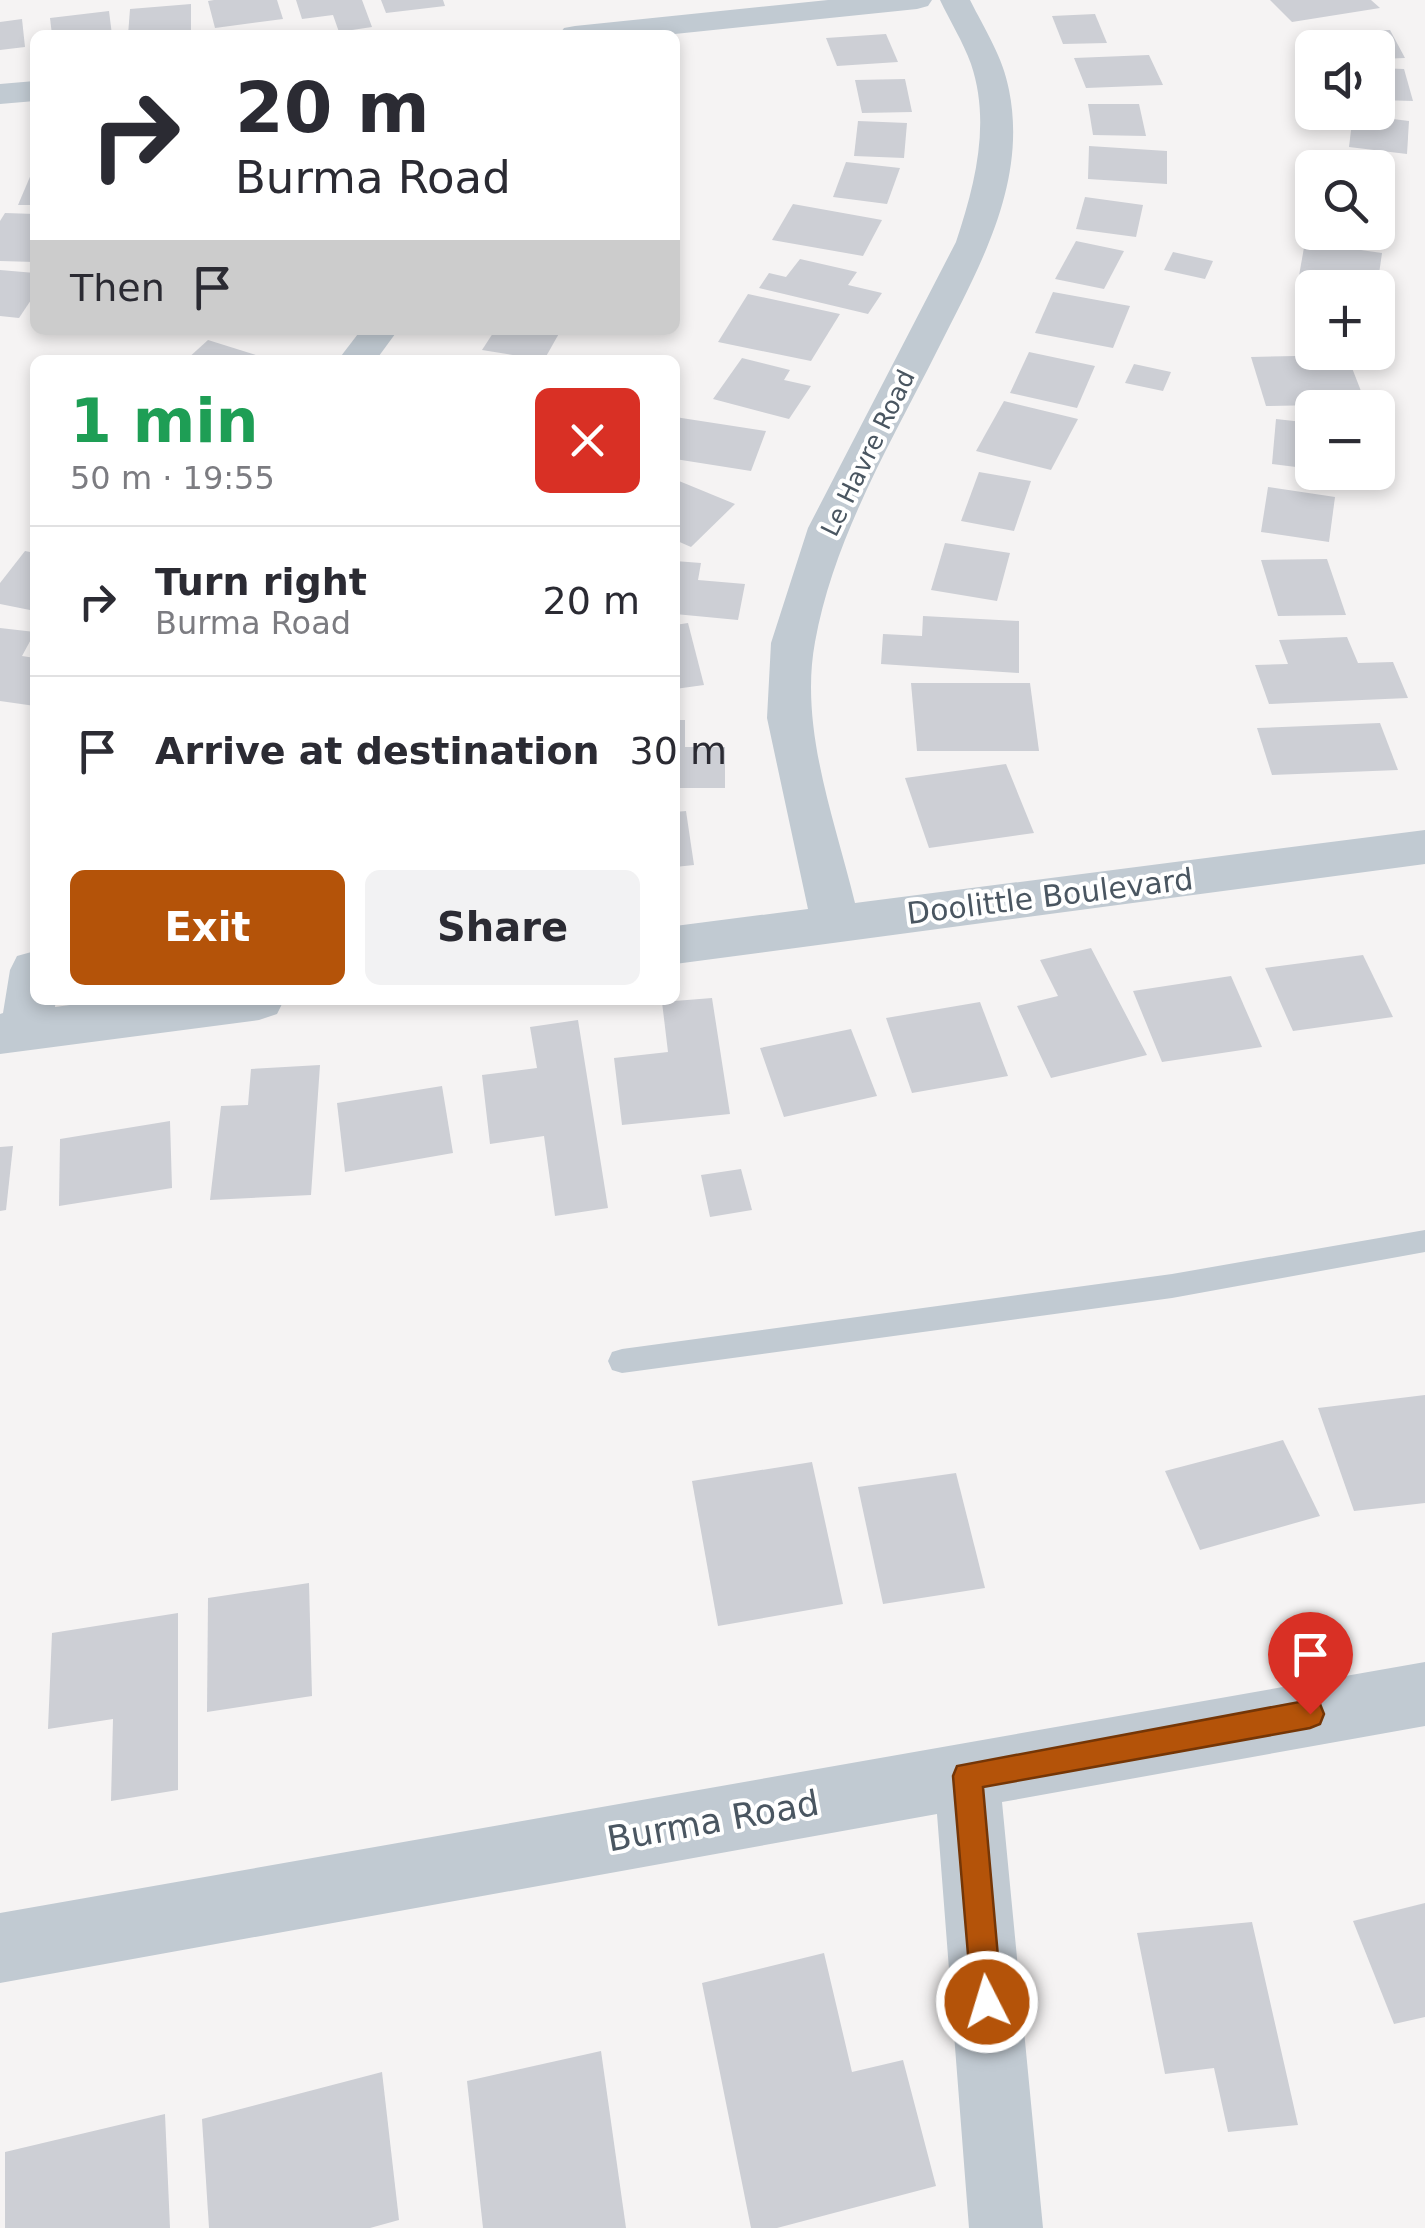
<!DOCTYPE html>
<meta charset="utf-8">
<style>
:root{--surface:#fff;--page:#f2f2f3;--text:#2b2b33;--muted:#7c7c81;--line:#e1e1e2;--accent:#b45309}
body{margin:0;font-family:"DejaVu Sans",sans-serif;background:var(--page);color:var(--text);height:100vh;display:flex;flex-direction:column;font-size:38px;white-space:nowrap}
*{box-sizing:border-box;margin:0}
p{font-size:32px;color:var(--muted)}
.icon{flex:none;width:55px;height:55px;fill:none;stroke:currentColor;stroke-width:2;stroke-linecap:round;stroke-linejoin:round}
.map{position:relative;flex:1;overflow:hidden}
.drawer{position:absolute;left:30px;top:355px;width:650px;height:650px;display:flex;flex-direction:column;background:var(--surface);border-radius:15px;box-shadow:0 5px 15px #0003}
.drawer>*{flex:none}
.hud{position:absolute;left:30px;top:30px;width:650px;height:305px;border-radius:15px;box-shadow:0 5px 15px #0003;background:#fff;color:var(--text);overflow:hidden}
.fabs{position:absolute;left:1295px;top:30px;display:grid;gap:20px}
.fabs a{display:grid;place-items:center;width:100px;height:100px;border-radius:15px;background:var(--surface);box-shadow:0 5px 15px #0003;font-size:50px}
.pin{position:absolute;display:grid;place-items:center;width:85px;height:85px;color:#fff;margin:-102px -42px;border-radius:50% 50% 50% 0;rotate:-45deg;box-shadow:0 0 10px #0007}
.pin .icon{rotate:45deg}
.me{position:absolute;width:110px;margin:-55px;rotate:355deg;stroke-linejoin:round;filter:drop-shadow(0 0 8px #0008)}
.turn{display:flex;align-items:center;gap:35px;height:210px;padding:0 40px;font-size:45px}
.turn .icon{width:130px;height:130px;stroke-width:2.5}
.turn b{display:block;font-size:70px;line-height:85px}
.then{display:flex;align-items:center;height:95px;padding:0 40px;background:#0003;gap:20px;font-size:38px}
.round{display:grid;place-items:center;flex:none;width:105px;height:105px;border-radius:15px;background:var(--page)}
.summary{display:flex;align-items:center;justify-content:space-between;height:170px;padding:0 40px}
h1{font-size:60px;font-weight:800;line-height:75px;color:#1e9e55}
.cta{display:flex;gap:20px;margin-top:auto;padding:20px 40px}
.cta a{flex:1;height:115px;border-radius:15px;background:var(--accent);color:#fff;font-size:40px;font-weight:800;line-height:115px;text-align:center}
.cta a+a{background:var(--page);color:var(--text)}
ul{padding:0;list-style:none}
li{display:flex;align-items:center;gap:30px;height:150px;padding:0 40px;border-top:2px solid var(--line)}
li div{flex:1}
li b{display:block;font-size:38px}
li em{font-style:normal}
.map>svg:first-child{display:block}
.building{fill:#cdcfd5}
.lines{fill:none;stroke-linecap:round;stroke-linejoin:round}
.lane{fill:#c1cad2;fill-rule:evenodd}
.street{fill:#c1cad2;fill-rule:evenodd}
.route{fill:#b45309;stroke:#753606;stroke-width:2.5}
.labels{text-anchor:middle;dominant-baseline:central;stroke-width:8;stroke-linejoin:round;paint-order:stroke}
.far-street-label{font-size:25px;fill:#4a5661;stroke:#fff}
.street-label{font-size:30px;fill:#4a5661;stroke:#fff}
.near-street-label{font-size:35px;fill:#4a5661;stroke:#fff}
</style>
<div class="map">
<svg width="1425" height="2228" viewBox="0 0 1425 2228">
<rect width="100%" height="100%" fill="#f5f3f3"/>
<g class="building">
<polygon points="214,0 277,0 283,19 215,28 208,1"/>
<polygon points="296,0 362,0 372,27 339,32 333,15 302,19"/>
<polygon points="381,0 443,0 445,6 386,13"/>
<polygon points="1270,0 1371,0 1380,8 1292,22"/>
<polygon points="191,4 191,32 128,35 130,9"/>
<polygon points="109,11 112,35 52,35 50,18"/>
<polygon points="1095,14 1107,43 1063,44 1052,16"/>
<polygon points="22,19 25,47 0,50 0,22"/>
<polygon points="1390,30 1405,58 1378,59 1378,48 1333,48 1325,32"/>
<polygon points="886,34 898,62 837,66 826,38"/>
<polygon points="1149,55 1163,85 1086,88 1074,58"/>
<polygon points="1378,68 1404,69 1413,101 1378,100"/>
<polygon points="905,79 912,112 862,113 855,80"/>
<polygon points="1088,104 1139,104 1146,136 1093,135"/>
<polygon points="1353,114 1409,121 1407,154 1349,147"/>
<polygon points="858,121 907,123 904,158 854,156"/>
<polygon points="1089,146 1167,151 1167,184 1088,179"/>
<polygon points="846,162 900,168 887,204 833,197"/>
<polygon points="35,165 35,205 18,205"/>
<polygon points="1085,197 1143,205 1136,237 1076,229"/>
<polygon points="793,204 882,220 863,256 772,240"/>
<polygon points="1378,211 1390,213 1384,248 1314,236 1315,232 1378,232"/>
<polygon points="5,213 35,214 35,262 0,261 0,221"/>
<polygon points="1076,241 1124,251 1104,289 1055,279"/>
<polygon points="1305,242 1382,253 1377,288 1297,287"/>
<polygon points="1173,252 1213,261 1205,279 1164,270"/>
<polygon points="800,259 857,272 848,285 882,293 868,314 759,288 769,273 786,277"/>
<polygon points="0,270 35,273 35,294 19,318 0,316"/>
<polygon points="1053,292 1130,306 1113,348 1035,333"/>
<polygon points="748,294 840,314 811,361 718,342"/>
<polygon points="1303,306 1312,307 1312,347 1295,344"/>
<polygon points="1378,318 1387,319 1379,359 1360,355 1378,352"/>
<polygon points="495,330 561,330 544,360 482,350"/>
<polygon points="208,340 259,356 255,360 186,360"/>
<polygon points="1029,352 1095,366 1077,408 1010,393"/>
<polygon points="1347,355 1366,404 1266,406 1251,357"/>
<polygon points="742,358 790,370 784,380 811,386 789,419 713,399"/>
<polygon points="1134,364 1171,372 1163,391 1125,383"/>
<polygon points="1004,401 1078,419 1051,470 976,451"/>
<polygon points="675,417 766,431 751,471 675,459"/>
<polygon points="1276,419 1312,423 1312,469 1272,464"/>
<polygon points="979,472 1031,481 1014,531 961,521"/>
<polygon points="679,481 735,504 691,547 675,540 675,485"/>
<polygon points="1268,487 1335,497 1329,542 1261,532"/>
<polygon points="945,543 1010,553 997,601 931,590"/>
<polygon points="25,551 35,553 35,611 0,604 0,583"/>
<polygon points="1327,559 1346,615 1278,616 1261,560"/>
<polygon points="675,561 701,563 698,580 745,584 738,620 675,614"/>
<polygon points="923,616 1019,621 1019,673 881,664 883,634 922,636"/>
<polygon points="688,623 704,685 675,689 675,625"/>
<polygon points="0,628 35,632 22,656 35,658 35,706 0,701"/>
<polygon points="1347,637 1358,663 1393,662 1408,698 1269,704 1255,665 1288,664 1279,640"/>
<polygon points="911,683 1030,683 1039,751 917,751"/>
<polygon points="675,720 685,720 685,747 725,747 725,788 675,788"/>
<polygon points="1380,723 1398,770 1272,775 1257,728"/>
<polygon points="1006,764 1034,833 929,848 905,778"/>
<polygon points="686,811 694,865 675,867 675,812"/>
<polygon points="1091,948 1147,1055 1051,1078 1017,1006 1058,996 1040,960"/>
<polygon points="1363,955 1393,1017 1293,1031 1265,968"/>
<polygon points="1231,976 1262,1047 1162,1062 1133,991"/>
<polygon points="712,998 730,1114 622,1125 614,1058 668,1052 662,1002"/>
<polygon points="980,1002 1008,1076 912,1093 886,1018"/>
<polygon points="578,1020 608,1208 555,1216 544,1136 490,1144 482,1075 537,1068 530,1027"/>
<polygon points="851,1029 877,1096 784,1117 760,1048"/>
<polygon points="320,1065 311,1195 210,1200 221,1106 248,1105 251,1069"/>
<polygon points="442,1086 453,1153 345,1172 337,1103"/>
<polygon points="170,1121 172,1188 59,1206 60,1139"/>
<polygon points="13,1146 6,1210 0,1211 0,1147"/>
<polygon points="741,1169 752,1210 710,1217 701,1175"/>
<polygon points="1425,1395 1425,1503 1354,1511 1318,1408"/>
<polygon points="1283,1440 1320,1516 1200,1550 1165,1471"/>
<polygon points="812,1462 843,1604 718,1626 692,1481"/>
<polygon points="956,1473 985,1588 883,1604 858,1487"/>
<polygon points="309,1583 312,1696 207,1712 208,1598"/>
<polygon points="178,1613 178,1790 111,1801 113,1719 48,1729 52,1633"/>
<polygon points="1425,1903 1425,2017 1394,2024 1353,1921"/>
<polygon points="1252,1922 1298,2125 1228,2132 1214,2068 1165,2074 1137,1933"/>
<polygon points="824,1953 852,2072 903,2060 936,2186 777,2228 751,2228 702,1983"/>
<polygon points="601,2051 626,2228 483,2228 467,2081"/>
<polygon points="382,2072 399,2220 370,2228 209,2228 202,2119"/>
<polygon points="165,2114 170,2228 5,2228 5,2152"/>
</g>
<g class="lines">
<polygon class="lane" points="1425,1230 1425,1252 1172,1298 622,1373 612,1370 608,1361 612,1352 622,1349 1172,1274"/>
<g class="street">
<polygon points="828,0 932,0 928,6 917,9 665,35 559,35 564,28 575,26"/>
<path d="M 940,0 L 970,0 C 985,30 1003,57 1009,90 C 1028,184 978,269 938,349 C 891,443 834,537 815,642 C 799,728 835,820 855,903 L 1425,830 L 1425,864 L 675,964 L 675,926 L 808,909 L 767,718 L 771,643 L 808,528 L 956,242 C 975,185 991,123 971,64 C 963,42 950,21 940,0 Z"/>
<polygon points="35,81 35,101 0,104 0,84"/>
<polygon points="361,330 398,330 376,360 338,360"/>
<polygon points="35,951 35,1000 56,1000 55,1007 107,1000 284,1000 277,1014 259,1020 0,1054 0,1014 3,1013 10,970 17,956"/>
<polygon points="1425,1662 1425,1726 1002,1802 1043,2228 969,2228 937,1814 0,1983 0,1913"/>
</g>
</g>
<polygon class="route" points="1310,1700 1320,1704 1324,1714 1320,1724 1310,1728 983,1787 1002,2002 998,2013 987,2017 976,2013 972,2002 953,1776 957,1766"/>
<g class="labels">
<g class="far-street-label">
<text transform="translate(868 453) rotate(-64)">Le Havre Road</text>
</g>
<g class="street-label">
<text transform="translate(1050 896) rotate(-7)">Doolittle Boulevard</text>
</g>
<g class="near-street-label">
<text transform="translate(713 1821) rotate(-10)">Burma Road</text>
</g>
</g>
</svg>
<div class="fabs">
<a><svg class="icon" aria-label="sound" viewBox="0 0 24 24"><path d="M4 9h4l5-4v14l-5-4H4zM17 9q2 3 0 6"/></svg></a>
<a><svg class="icon" aria-label="search" viewBox="0 0 24 24"><circle cx="10" cy="10" r="6"/><path d="M15 15l6 6"/></svg></a>
<a>+</a>
<a>−</a>
</div>
<div class="pin" style="left:1310px;top:1714px;background:#d93025"><svg class="icon" aria-label="arrive" viewBox="0 0 24 24"><path d="M6 21V4h12l-3 4 3 4H6"/></svg></div>
<svg class="me" style="left:987px;top:2002px" viewBox="-20 -20 40 40"><circle r="17" fill="#b45309" stroke="#fff" stroke-width="3"/><path d="M0-11L8 9 0 5-8 9z" fill="#fff"/></svg>
<div class="hud">
<div class="turn"><svg class="icon" aria-label="right" viewBox="0 0 24 24"><path d="M7 20v-9h11M14 6l5 5-5 5"/></svg><div><b>20 m</b>Burma Road</div></div>
<div class="then">Then<svg class="icon" aria-label="arrive" viewBox="0 0 24 24"><path d="M6 21V4h12l-3 4 3 4H6"/></svg></div>
</div>
<section class="drawer">
<div class="summary"><div><h1>1 min</h1><p>50 m · 19:55</p></div><a class="round" style="background:#d93025;color:#fff"><svg class="icon" aria-label="close" viewBox="0 0 24 24"><path d="M6 6l12 12M18 6L6 18"/></svg></a></div>
<ul>
<li><svg class="icon" aria-label="right" viewBox="0 0 24 24"><path d="M7 20v-9h11M14 6l5 5-5 5"/></svg><div><b>Turn right</b><p>Burma Road</p></div><em>20 m</em></li>
<li><svg class="icon" aria-label="arrive" viewBox="0 0 24 24"><path d="M6 21V4h12l-3 4 3 4H6"/></svg><div><b>Arrive at destination</b></div><em>30 m</em></li>
</ul>
<div class="cta"><a>Exit</a><a>Share</a></div>
</section>
</div>
